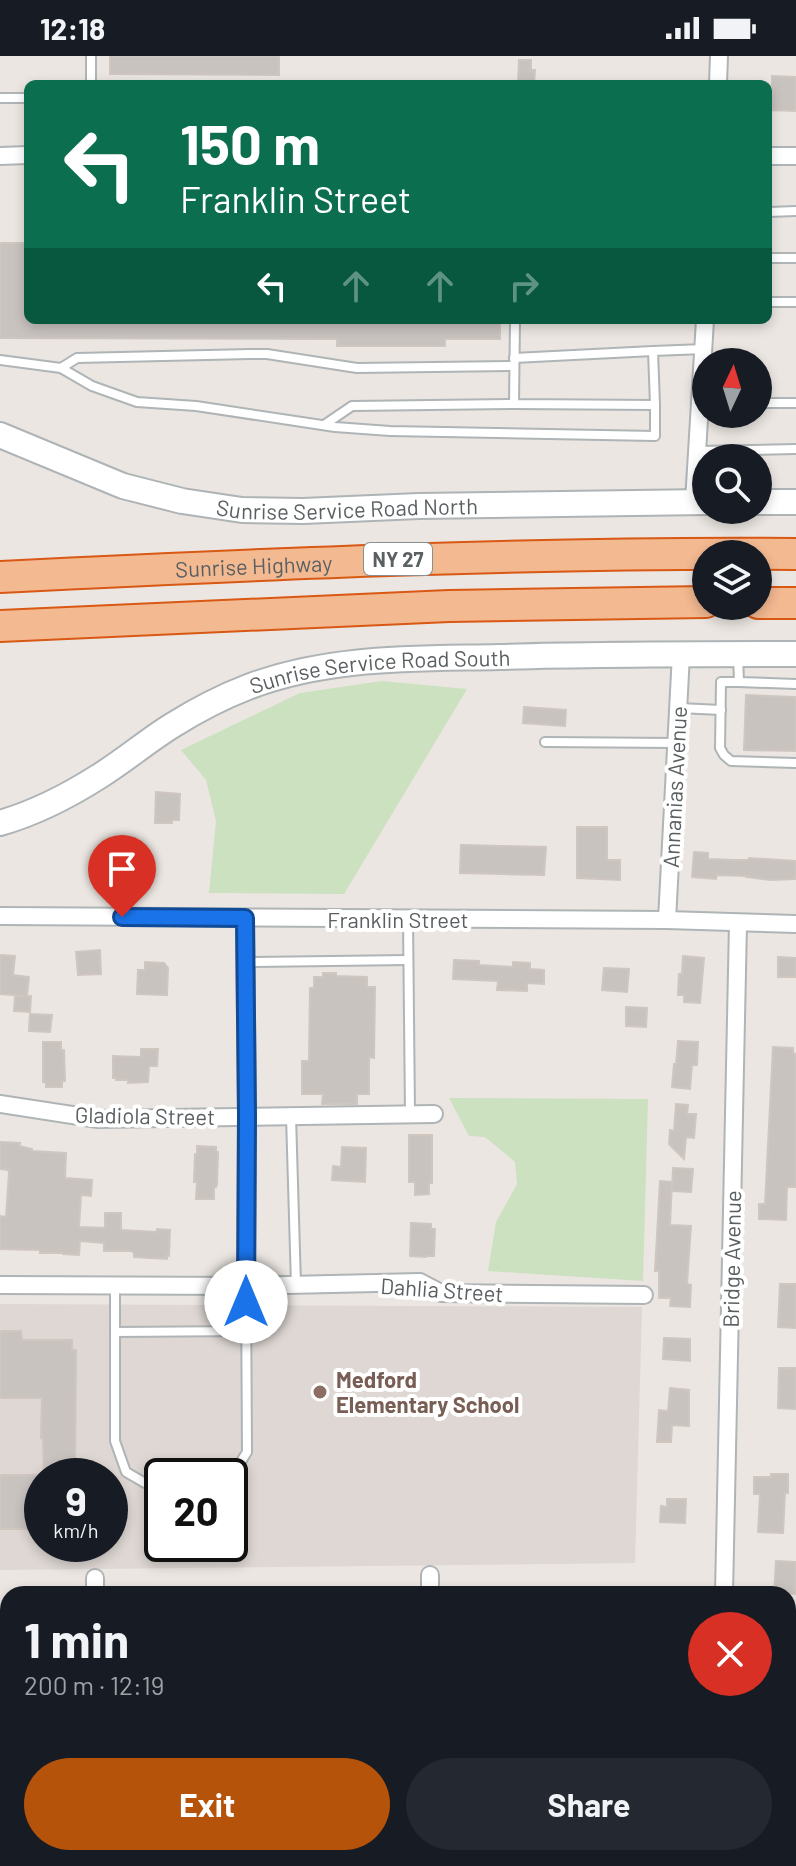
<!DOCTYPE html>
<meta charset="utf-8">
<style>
:root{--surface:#171b24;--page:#242831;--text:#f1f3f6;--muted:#9ea1a6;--accent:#b45309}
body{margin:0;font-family:Barlow,sans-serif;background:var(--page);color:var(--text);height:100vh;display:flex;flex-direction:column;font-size:30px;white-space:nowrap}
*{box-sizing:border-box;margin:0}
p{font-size:26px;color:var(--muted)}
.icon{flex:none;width:44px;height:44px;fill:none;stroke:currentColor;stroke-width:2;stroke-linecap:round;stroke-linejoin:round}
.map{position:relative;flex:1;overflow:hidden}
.panel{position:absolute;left:0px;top:1530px;width:796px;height:280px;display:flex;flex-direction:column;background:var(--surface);border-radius:24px 24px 0 0;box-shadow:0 4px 12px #0003}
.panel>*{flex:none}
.guide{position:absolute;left:24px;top:24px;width:748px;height:244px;border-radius:12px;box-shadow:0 4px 12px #0003;background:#0b6e4f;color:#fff;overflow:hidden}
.needle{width:52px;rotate:4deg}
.buttons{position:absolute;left:692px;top:292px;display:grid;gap:16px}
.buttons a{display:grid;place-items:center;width:80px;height:80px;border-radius:50%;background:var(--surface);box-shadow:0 4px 12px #0003;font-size:40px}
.speed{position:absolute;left:24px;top:1402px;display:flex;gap:16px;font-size:40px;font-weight:700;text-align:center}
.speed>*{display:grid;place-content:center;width:104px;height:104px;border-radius:50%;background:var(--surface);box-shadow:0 4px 12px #0003;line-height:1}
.speed small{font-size:20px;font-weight:400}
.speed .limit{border:4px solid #111;border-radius:12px;background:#fff;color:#111}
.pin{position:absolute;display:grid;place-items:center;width:68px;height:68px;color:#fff;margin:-82px -34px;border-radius:50% 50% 50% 0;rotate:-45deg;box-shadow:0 0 8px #0007}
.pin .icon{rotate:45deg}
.me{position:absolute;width:88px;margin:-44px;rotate:0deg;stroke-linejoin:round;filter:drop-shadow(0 0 6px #0008)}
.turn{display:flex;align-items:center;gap:28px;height:168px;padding:0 24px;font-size:36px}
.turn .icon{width:104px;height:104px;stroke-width:2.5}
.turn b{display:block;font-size:56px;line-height:68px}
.lanes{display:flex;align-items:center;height:76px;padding:0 24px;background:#0003;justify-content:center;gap:40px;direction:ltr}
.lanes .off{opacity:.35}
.round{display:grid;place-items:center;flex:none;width:84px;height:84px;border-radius:42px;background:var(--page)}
.summary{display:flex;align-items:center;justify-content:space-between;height:136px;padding:0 24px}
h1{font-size:48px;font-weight:700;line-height:60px}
.cta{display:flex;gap:16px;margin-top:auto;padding:16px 24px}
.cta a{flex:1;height:92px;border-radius:48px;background:var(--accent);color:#fff;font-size:32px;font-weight:700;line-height:92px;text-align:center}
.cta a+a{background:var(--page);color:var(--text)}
.status{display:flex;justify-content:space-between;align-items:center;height:56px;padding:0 40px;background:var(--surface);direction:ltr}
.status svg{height:22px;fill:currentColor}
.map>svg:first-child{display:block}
.education{fill:#ded7d3;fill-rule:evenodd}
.green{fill:#cbe1c0}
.building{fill:#c9c3c0;stroke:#cfc6c0;stroke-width:2}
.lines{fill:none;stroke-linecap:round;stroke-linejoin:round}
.service-casing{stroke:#afb4b6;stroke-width:12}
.minor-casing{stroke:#afb4b6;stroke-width:20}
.secondary-casing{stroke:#aeb3b6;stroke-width:28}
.motorway-casing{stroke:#d85814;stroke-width:34}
.service{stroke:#fff;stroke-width:8}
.minor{stroke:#fff;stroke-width:16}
.secondary{stroke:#fff;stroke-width:24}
.motorway{stroke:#f3b991;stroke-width:30}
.route-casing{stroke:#114b97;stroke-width:20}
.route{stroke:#1a73e8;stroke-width:14}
.education-dot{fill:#8d6e63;stroke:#fff;stroke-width:3}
.labels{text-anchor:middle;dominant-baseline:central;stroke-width:8;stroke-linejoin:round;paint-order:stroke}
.shield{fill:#fff;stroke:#8c8f90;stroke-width:2}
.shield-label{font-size:20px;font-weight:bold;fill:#5a5f61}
.street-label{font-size:22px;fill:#5a5f61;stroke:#fff}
.education-label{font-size:22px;font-weight:bold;fill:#785e54;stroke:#fff;text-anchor:start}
</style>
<div class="status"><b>12:18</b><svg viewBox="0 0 49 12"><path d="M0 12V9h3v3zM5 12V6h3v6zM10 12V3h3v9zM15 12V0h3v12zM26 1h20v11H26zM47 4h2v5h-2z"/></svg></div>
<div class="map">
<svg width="796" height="1810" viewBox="0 0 796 1810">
<rect width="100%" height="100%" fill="#ebe6e1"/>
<path class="education" d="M 0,1248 L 642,1251 L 635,1507 L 0,1514 ZM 42,1420 L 110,1420 L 110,1488 L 42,1488 ZM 162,1420 L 230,1420 L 230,1488 L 162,1488 Z"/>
<g class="green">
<polygon points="382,625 467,633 344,838 209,837 216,765 206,724 181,694 300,637"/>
<polygon points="449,1042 648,1043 643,1225 488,1215 496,1166 517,1128 515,1106 485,1081 469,1080"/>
</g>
<g class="building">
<polygon points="110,0 279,0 279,19 110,18"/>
<polygon points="519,4 531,4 531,14 535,14 534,28 518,28"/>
<polygon points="772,20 796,21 796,55 768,54 768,38 772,38"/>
<polygon points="0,187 28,187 28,264 500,264 500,283 445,283 445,290 337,290 337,283 0,282"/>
<polygon points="746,639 796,641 796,695 744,694"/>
<polygon points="524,651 566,654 565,670 523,667"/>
<polygon points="156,736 180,738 179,764 172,764 172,767 155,767"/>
<polygon points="577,771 607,771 607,804 620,804 620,824 577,822"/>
<polygon points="123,789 146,791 145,812 139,811 139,813 114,812 115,790"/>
<polygon points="461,789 546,791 544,819 460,817"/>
<polygon points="694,796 708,797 708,803 735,804 749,804 749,802 796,805 796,823 771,824 747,821 748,820 717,819 716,823 692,821"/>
<polygon points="100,894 101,918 78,919 76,896"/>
<polygon points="0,899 15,900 13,919 29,921 27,940 31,940 30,956 14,955 15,940 24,940 0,938"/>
<polygon points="683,900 704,902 700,947 684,946 684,939 678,939 679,918 682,918"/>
<polygon points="778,901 796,902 796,921 778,921"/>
<polygon points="454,904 479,905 479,909 513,911 513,906 530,907 530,913 544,914 544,928 527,927 527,935 497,934 498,925 453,923"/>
<polygon points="145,906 164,907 168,912 167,939 137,938 138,914 145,914"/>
<polygon points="604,912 629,913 627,936 602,934"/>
<polygon points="323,917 336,917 336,920 367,921 367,931 375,931 374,1002 369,1001 369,1038 357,1038 357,1048 322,1048 323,1038 302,1038 302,1005 309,1005 310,932 314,932 314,921 323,921"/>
<polygon points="626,951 647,952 646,971 626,970"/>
<polygon points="30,958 52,959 50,976 29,975"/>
<polygon points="678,985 698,986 697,1009 692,1009 690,1033 672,1031 674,1008 676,1008"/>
<polygon points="43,986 61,986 61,994 64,994 65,1025 62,1025 62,1031 46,1031 46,1026 43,1026"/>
<polygon points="773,991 793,992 793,997 796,998 796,1131 787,1131 786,1164 759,1163 759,1148 765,1148"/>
<polygon points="141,993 158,993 157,1010 149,1010 148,1026 128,1027 129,1024 116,1024 116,1022 113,1022 113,1000 141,1001"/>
<polygon points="676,1048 688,1049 687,1058 696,1058 694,1082 686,1081 684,1103 669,1088 670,1074 674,1075"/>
<polygon points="409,1079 432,1079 432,1127 429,1127 429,1138 415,1139 415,1126 409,1126"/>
<polygon points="0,1086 20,1087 19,1090 32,1093 32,1095 66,1097 65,1122 92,1124 91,1140 81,1139 79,1171 105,1172 105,1157 121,1157 121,1174 157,1176 157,1173 170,1174 169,1200 167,1199 167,1203 134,1201 134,1197 131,1195 104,1195 104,1187 80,1185 79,1199 63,1198 63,1197 40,1197 40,1194 0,1193 0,1160 6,1161 9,1116 8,1114 0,1113"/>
<polygon points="197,1090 216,1091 216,1096 218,1096 217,1128 216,1131 214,1131 214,1143 196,1143 197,1126 194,1126 195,1098 197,1098"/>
<polygon points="342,1091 366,1092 365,1126 332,1124 333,1110 341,1111"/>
<polygon points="673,1112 693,1113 691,1136 672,1135"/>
<polygon points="660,1125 672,1126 670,1169 691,1170 687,1228 691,1229 690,1251 670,1250 671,1242 659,1242 659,1215 655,1215"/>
<polygon points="411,1167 431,1168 431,1173 435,1173 434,1200 426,1200 426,1201 410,1200"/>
<polygon points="780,1228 796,1228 796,1272 778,1271"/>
<polygon points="0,1275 21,1275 22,1284 72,1284 72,1294 76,1294 75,1420 44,1420 43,1382 41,1382 42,1342 0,1342"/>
<polygon points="664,1282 690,1283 690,1305 663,1303"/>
<polygon points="779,1312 796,1312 796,1353 778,1352"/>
<polygon points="670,1332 689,1334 689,1370 672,1369 671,1386 657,1386 659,1354 668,1355"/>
<polygon points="771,1418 788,1418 788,1437 785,1437 783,1477 758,1476 760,1438 754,1438 754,1421 771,1421"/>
<rect x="0" y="1419" width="42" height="54"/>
<polygon points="667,1443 686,1443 685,1467 660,1466 661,1450 667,1451"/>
<polygon points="776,1505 796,1506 796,1538 774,1537"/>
</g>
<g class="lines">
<defs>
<g id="service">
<polyline points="91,0 91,28"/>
<polyline points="0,42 28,42"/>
<polyline points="768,156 796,155"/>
<polyline points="768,202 796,202"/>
<polyline points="768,246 796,246"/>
<polyline points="515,264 514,348 655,349 653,295 704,293"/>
<polyline points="514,302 653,295"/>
<polyline points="0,304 61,312 92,330 137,346 196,350 335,371 390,375 655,380 655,349"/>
<polyline points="61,312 77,302 250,298 267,298 357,312 514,310"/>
<polyline points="758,347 796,347"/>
<polyline points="324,369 352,350 514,348"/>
<polyline points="698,395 796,393"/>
<polyline points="738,599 739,626 796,628"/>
<polyline points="739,626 721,626 720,692 724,699 731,705 796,707"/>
<polyline points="679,652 721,654"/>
<polyline points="545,686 676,687"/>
<polyline points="408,863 410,1058"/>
<polyline points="246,906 408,904"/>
<polyline points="291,1060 296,1229"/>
<polyline points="115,1231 115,1385 126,1416 145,1427 162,1431"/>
<polyline points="115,1276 247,1275"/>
<polyline points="230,1420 235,1415 247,1396 246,1230"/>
</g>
<g id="minor">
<polyline points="718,28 719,0"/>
<polyline points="0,100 28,99"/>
<polyline points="768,100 796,100"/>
<polyline points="694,446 705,264"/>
<polyline points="0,860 667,864 796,868"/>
<polyline points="245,862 247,1059 246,1230"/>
<polyline points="667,864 681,598"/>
<polyline points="0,1048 98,1063 434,1058"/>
<polyline points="0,1229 246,1230 420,1226 441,1237 644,1239"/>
<polyline points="430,1519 430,1538"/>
<polyline points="95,1522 95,1538"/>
<polyline points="724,1538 738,867"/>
<polyline points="0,1673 8,1673"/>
<polyline points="788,1679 796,1678"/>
<polyline points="438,1802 439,1810"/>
<polyline points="764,1802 765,1810"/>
</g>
<g id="secondary">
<path id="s1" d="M 0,379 L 123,430 L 182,445 L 242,454 L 303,455 L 419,450 L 706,446"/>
<polyline points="758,446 796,446"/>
<path id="s2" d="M 0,767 C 35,757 68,740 98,721 C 124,705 147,685 173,669 C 197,654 222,641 248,631 C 329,600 414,603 499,601 C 598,598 697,598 796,598"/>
</g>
<g id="motorway">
<path id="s3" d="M 0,521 C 265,508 530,496 796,498"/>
<polyline points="758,547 796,547"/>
<polyline points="0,570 449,550 706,546"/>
</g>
</defs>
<use href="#service" class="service-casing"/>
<use href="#minor" class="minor-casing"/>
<use href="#secondary" class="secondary-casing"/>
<use href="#motorway" class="motorway-casing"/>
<use href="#service" class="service"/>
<use href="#minor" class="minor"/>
<use href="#secondary" class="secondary"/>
<use href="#motorway" class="motorway"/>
</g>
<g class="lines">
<defs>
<polyline id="route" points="122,861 245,862 247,1059 246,1246"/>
</defs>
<use href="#route" class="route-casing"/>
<use href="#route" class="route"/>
</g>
<circle class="education-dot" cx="320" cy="1336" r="8"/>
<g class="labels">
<rect class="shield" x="364" y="487" width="68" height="32" rx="6"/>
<g class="shield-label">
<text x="398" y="503">NY 27</text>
</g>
<g class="street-label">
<text stroke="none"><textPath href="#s1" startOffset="360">Sunrise Service Road North</textPath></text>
<text stroke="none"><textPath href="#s3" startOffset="254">Sunrise Highway</textPath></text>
<text stroke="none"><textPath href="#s2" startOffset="418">Sunrise Service Road South</textPath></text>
<text transform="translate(674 731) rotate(-87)">Annanias Avenue</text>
<text x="398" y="863">Franklin Street</text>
<text transform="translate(145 1059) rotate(1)">Gladiola Street</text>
<text transform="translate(731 1203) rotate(-89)">Bridge Avenue</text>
<text transform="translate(442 1233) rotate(4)">Dahlia Street</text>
</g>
<g class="education-label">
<text x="336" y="1323">Medford<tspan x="336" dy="25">Elementary School</tspan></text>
</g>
</g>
</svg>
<div class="buttons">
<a><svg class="needle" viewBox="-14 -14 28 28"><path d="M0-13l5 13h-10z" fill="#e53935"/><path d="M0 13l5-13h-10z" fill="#9ea1a6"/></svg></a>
<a><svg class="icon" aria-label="search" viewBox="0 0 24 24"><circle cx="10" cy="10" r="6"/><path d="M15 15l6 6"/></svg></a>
<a><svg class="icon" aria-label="layers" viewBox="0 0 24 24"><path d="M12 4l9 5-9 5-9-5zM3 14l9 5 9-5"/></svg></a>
</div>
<div class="speed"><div>9<small>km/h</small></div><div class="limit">20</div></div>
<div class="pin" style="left:122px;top:861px;background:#d93025"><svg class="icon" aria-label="arrive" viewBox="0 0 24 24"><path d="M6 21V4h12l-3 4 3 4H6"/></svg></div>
<svg class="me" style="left:246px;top:1246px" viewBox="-20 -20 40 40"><circle r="19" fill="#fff"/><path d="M0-13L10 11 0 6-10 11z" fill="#1a73e8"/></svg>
<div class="guide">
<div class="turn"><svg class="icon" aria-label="left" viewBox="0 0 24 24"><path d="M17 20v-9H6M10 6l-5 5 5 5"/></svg><div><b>150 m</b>Franklin Street</div></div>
<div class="lanes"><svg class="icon" aria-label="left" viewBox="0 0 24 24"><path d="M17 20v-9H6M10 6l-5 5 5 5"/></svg><svg class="icon off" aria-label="ahead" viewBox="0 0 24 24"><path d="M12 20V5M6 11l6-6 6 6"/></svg><svg class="icon off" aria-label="ahead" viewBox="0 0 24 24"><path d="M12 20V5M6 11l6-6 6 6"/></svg><svg class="icon off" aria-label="right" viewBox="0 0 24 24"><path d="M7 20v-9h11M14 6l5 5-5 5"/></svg></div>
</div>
<section class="panel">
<div class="summary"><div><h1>1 min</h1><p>200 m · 12:19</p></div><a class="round" style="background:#d93025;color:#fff"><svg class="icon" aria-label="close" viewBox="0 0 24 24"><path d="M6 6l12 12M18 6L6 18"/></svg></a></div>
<div class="cta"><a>Exit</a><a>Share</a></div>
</section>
</div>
